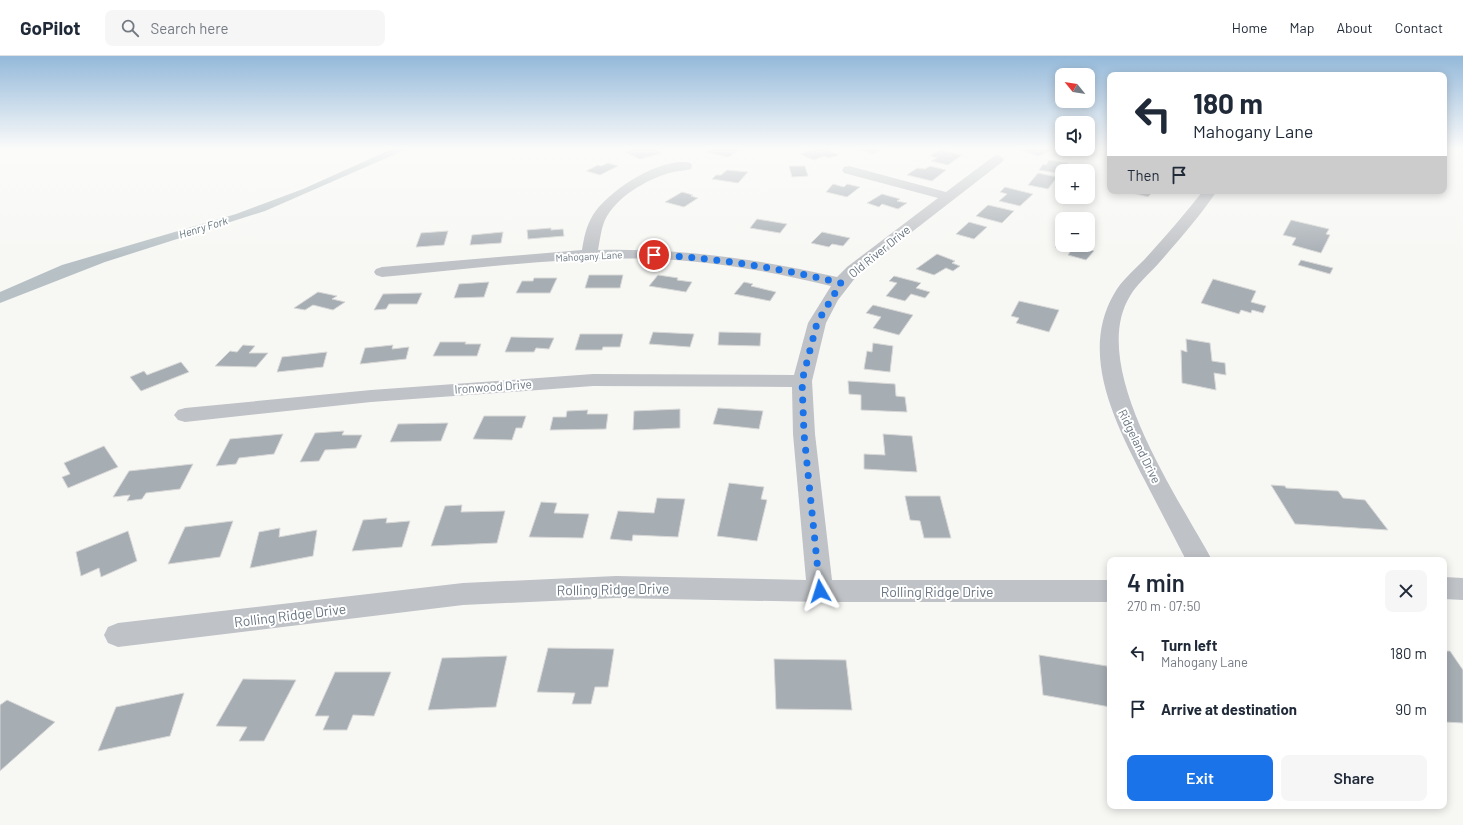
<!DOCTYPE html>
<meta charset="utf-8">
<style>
:root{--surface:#fff;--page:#f6f6f7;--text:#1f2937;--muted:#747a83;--line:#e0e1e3;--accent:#1a73e8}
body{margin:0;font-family:Barlow,sans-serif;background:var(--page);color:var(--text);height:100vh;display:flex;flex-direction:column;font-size:15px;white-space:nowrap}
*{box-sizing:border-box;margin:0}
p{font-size:13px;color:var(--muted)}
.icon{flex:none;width:22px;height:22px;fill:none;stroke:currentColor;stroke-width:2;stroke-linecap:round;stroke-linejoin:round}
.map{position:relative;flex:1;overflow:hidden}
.drawer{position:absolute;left:1107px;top:501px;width:340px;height:252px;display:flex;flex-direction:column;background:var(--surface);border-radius:8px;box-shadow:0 2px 10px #0003}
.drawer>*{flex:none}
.banner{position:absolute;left:1107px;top:16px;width:340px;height:122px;border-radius:8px;box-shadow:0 2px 10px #0003;background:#fff;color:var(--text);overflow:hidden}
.needle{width:26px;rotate:300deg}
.buttons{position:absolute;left:1055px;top:12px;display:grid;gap:8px}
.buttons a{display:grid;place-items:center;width:40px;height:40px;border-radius:8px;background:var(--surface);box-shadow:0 2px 10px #0003;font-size:20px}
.pin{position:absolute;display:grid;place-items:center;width:34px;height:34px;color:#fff;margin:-17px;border:2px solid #fff;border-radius:50%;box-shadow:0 1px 4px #0007}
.me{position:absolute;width:44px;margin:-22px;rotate:354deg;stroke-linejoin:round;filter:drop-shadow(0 0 3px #0008)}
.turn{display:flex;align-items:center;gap:14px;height:84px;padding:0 20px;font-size:18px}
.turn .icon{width:52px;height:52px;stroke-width:2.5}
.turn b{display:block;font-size:28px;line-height:34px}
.then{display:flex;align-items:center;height:38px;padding:0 20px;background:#0003;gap:8px;font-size:15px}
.round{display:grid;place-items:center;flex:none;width:42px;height:42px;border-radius:8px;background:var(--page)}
.overview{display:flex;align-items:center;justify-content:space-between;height:68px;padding:0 20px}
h1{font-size:24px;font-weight:600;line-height:30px}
.action{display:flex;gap:8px;margin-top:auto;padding:8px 20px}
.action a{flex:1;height:46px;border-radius:8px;background:var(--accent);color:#fff;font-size:16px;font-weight:600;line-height:46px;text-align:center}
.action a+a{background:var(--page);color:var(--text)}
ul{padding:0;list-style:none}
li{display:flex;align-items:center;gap:12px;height:56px;padding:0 20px}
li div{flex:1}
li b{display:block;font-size:15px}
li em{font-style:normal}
header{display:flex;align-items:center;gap:24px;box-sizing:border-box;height:56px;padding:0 20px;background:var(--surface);border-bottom:1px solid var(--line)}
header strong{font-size:19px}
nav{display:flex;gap:22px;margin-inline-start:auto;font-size:14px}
.search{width:280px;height:36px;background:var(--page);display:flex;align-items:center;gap:10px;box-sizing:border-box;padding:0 14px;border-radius:8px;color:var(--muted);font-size:15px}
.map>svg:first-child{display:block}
.water{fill:#b7c1c5}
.building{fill:#a6adb3;stroke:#d8d8d7}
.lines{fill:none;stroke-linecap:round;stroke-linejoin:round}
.minor{fill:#bfc2c6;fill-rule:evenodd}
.route{stroke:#1a73e8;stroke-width:7;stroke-dasharray:0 12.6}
.labels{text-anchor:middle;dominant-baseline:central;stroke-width:4;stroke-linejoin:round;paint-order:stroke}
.far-street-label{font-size:10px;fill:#697682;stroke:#fff}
.far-water-label{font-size:11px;font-style:italic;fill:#65777f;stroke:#fff}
.street-label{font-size:12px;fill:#697682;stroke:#fff}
.near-street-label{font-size:14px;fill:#697682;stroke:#fff}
</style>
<header>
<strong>GoPilot</strong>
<div class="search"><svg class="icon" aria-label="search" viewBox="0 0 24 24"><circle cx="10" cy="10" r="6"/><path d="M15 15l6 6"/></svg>Search here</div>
<nav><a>Home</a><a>Map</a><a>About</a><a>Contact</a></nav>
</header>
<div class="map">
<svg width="1463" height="769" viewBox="0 0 1463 769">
<rect width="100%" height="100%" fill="#f7f7f4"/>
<polygon class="water" points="392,93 407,93 265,155 105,206 0,247 0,236 62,209 236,158 303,133"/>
<g class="building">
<polygon points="635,93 653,93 662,97 640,103 625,96"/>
<polygon points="712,93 737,93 740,94 728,101 707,96"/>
<polygon points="815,93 826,93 839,99 829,102 824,100 814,104 800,98"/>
<polygon points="857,93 883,93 874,98"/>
<polygon points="1018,93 1051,93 1053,94 1038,100"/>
<polygon points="939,94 962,99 948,109 931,105 937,102 930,100"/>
<polygon points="1049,104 1068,107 1064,115 1058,114 1057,117 1039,114 1043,108 1046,109"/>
<polygon points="608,107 618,110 600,119 586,115 598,109 601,110"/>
<polygon points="789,110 805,110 808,120 792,121"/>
<polygon points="930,110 946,114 932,125 907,119 917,112 925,113"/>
<polygon points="727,114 748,116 738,127 712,123 716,119 721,119"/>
<polygon points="1038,117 1057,121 1048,133 1028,129"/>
<polygon points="833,128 844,131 847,128 860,131 847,141 826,136"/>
<polygon points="1005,131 1033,138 1020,150 999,145 1007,138 1000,136"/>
<polygon points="1124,135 1147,135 1153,136 1148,141"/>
<polygon points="682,136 693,139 691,140 698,142 684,151 665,146"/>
<polygon points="882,138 900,143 897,145 907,147 898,153 882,148 879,151 867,147"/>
<polygon points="988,149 1014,155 1002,167 976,160"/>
<polygon points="757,163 787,168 780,177 750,172"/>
<polygon points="1291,164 1329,173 1326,178 1330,179 1321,197 1292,189 1296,182 1283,179"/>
<polygon points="969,166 987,171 974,183 956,178"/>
<polygon points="551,172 551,174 563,173 564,180 528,183 527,174"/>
<polygon points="448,175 444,189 416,191 421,177"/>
<polygon points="503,176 501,187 470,189 472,179"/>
<polygon points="822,176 850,182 843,190 832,188 829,191 811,187"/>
<polygon points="1062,183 1062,189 1087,189 1084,192 1094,195 1086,204 1068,199 1070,196 1055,191"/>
<polygon points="937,198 955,205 952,207 960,210 953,215 946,212 934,219 916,213"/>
<polygon points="1301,204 1333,212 1330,218 1298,209"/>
<polygon points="589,219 623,219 620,232 585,232"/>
<polygon points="658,219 678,222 677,224 692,226 686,236 649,230"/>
<polygon points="894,220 921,227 916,232 930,236 925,242 911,238 905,245 886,240 897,227 889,225"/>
<polygon points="534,222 557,222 550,237 516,237 522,225 533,225"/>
<polygon points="1213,223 1256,235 1251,246 1266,250 1263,257 1252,254 1251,257 1241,254 1239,258 1201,247"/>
<polygon points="489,226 484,241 454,242 459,228"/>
<polygon points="744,226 753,228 751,230 776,236 770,245 734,238"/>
<polygon points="318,236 337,240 332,243 345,246 333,254 313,249 305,254 294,252"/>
<polygon points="422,237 417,248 389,248 386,253 374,254 383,238"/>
<polygon points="1019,245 1059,254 1049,276 1016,267 1019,262 1011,260"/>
<polygon points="873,249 913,259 899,279 873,272 881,261 866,257"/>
<polygon points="653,276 694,278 690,291 649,288"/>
<polygon points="719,276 761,277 760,290 718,289"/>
<polygon points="580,278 623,278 620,291 603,291 602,294 575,294"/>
<polygon points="511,281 554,282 549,293 536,292 534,296 505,296"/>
<polygon points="1186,283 1210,287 1212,305 1225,307 1226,319 1214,317 1216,334 1182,327 1181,294 1187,296"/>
<polygon points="440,286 466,286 465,288 481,288 477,300 433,300"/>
<polygon points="873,287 893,290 890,316 864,313 867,295 872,296"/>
<polygon points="243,289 255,290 249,297 268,297 256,311 215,310 230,295 237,296"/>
<polygon points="393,289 392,293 409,291 406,303 360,308 365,292"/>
<polygon points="327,296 323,311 277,316 282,301"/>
<polygon points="181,306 189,316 141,335 130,321 144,315 147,319"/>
<polygon points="848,325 895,328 896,340 905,341 907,356 861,354 861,339 849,338"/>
<polygon points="718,352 763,355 759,373 713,368"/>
<polygon points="680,353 680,372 633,374 634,355"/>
<polygon points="588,354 587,358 608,358 606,373 550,374 553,361 566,361 567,355"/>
<polygon points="484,360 526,360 522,372 516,372 512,384 473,383"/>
<polygon points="448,367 441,385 390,386 398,368"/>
<polygon points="344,375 342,379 362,379 356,392 325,394 319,405 300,406 315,377"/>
<polygon points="283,378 274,398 239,402 236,408 216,410 230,383"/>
<polygon points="883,378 912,380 917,416 864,413 864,398 885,399"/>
<polygon points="104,390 118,411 68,432 62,421 70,418 64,407"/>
<polygon points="193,408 180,433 146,437 142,443 127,445 130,439 113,441 129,415"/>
<polygon points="729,427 764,431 761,443 767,444 757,485 717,480"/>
<polygon points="1271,429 1285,430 1286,432 1338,435 1343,442 1365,444 1388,474 1295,468"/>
<polygon points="905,440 940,440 951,482 924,482 920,465 910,464"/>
<polygon points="657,442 685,443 678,481 633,479 632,485 610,483 618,455 654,457"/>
<polygon points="541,446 557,447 554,457 589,458 583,482 529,481"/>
<polygon points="462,449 461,456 505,455 497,487 431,490 445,450"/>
<polygon points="387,462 386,467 410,465 402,491 352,495 363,464"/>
<polygon points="233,465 220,501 168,508 185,471"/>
<polygon points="280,472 279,481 317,474 313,500 250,512 259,476"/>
<polygon points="128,475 137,505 101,521 99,512 81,520 76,496"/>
<polygon points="548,592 614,593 608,631 595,631 591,648 572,648 575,637 537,636"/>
<polygon points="1444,595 1450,595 1463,614 1463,667 1444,666"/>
<polygon points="1039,599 1107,610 1110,628 1110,651 1043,639"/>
<polygon points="507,600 496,651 428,654 442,602"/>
<polygon points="774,603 846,604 852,654 776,653"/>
<polygon points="335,616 391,616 374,660 353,659 347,674 323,674 329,660 315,660"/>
<polygon points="243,623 296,624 264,685 239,685 247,671 216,670"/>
<polygon points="184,637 170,680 98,695 116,651"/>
<polygon points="7,644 55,666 0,715 0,649"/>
</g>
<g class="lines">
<g class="minor">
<path d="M 998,99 L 1004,103 L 1002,106 L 859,217 L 838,244 L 826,267 L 812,325 L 815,378 L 832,524 L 1110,524 L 1110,546 L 820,546 L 616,542 L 463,549 L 118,591 L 108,587 L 104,579 L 108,571 L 118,567 L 463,527 L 616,520 L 806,524 L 793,378 L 792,331 L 593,330 L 371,346 L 185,366 L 178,364 L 174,359 L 178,354 L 185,352 L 371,334 L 593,318 L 794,319 L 808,267 L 831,230 C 773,216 714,205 654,203 C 563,200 472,213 382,221 L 376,219 L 374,216 L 376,213 L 382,211 L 582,194 C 584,182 586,170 593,159 C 608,135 661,100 691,107 L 692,110 L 691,113 C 683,115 676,115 669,117 C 646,124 616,141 605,164 C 601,173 600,184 598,194 C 679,192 758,203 837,221 L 847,211 L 938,142 L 844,117 L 842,114 L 844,111 L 849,110 L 946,136 L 994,100 Z"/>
<path d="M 1203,135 L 1217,135 C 1199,161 1179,184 1158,208 C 1149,218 1137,228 1130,240 C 1087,310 1178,441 1212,504 L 1186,504 C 1172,477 1158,450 1144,423 C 1116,368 1079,298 1114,238 C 1121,225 1134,214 1144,204 C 1164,182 1184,159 1203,135 Z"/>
<polygon points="1444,521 1463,522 1463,544 1444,543"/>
</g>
</g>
<linearGradient id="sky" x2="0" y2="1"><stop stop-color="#94b9da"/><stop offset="0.46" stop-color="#fbfbfa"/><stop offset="1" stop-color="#fbfbfa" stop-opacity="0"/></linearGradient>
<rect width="1463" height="201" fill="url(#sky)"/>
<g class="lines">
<path class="route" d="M 654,199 C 718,202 779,212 841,227 L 817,267 L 802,325 L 804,378 L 820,535"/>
</g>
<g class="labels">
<g class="far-street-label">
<text transform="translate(589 200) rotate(-3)">Mahogany Lane</text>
</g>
<g class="far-water-label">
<text transform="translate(203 171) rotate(-17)">Henry Fork</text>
</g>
<g class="street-label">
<text transform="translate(879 195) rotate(-39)">Old River Drive</text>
<text transform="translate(493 330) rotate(-4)">Ironwood Drive</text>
<text transform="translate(1140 390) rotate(64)">Ridgeland Drive</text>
</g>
<g class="near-street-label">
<text transform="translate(613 533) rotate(-1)">Rolling Ridge Drive</text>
<text x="937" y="535">Rolling Ridge Drive</text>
<text transform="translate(290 559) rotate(-7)">Rolling Ridge Drive</text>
</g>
</g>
</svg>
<div class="buttons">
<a><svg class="needle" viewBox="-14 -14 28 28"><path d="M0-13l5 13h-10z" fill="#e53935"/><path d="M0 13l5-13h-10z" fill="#747a83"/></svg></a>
<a><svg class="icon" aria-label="sound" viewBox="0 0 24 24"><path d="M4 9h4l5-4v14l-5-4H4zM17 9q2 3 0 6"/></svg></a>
<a>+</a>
<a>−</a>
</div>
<div class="pin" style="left:654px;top:199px;background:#d93025"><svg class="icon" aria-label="arrive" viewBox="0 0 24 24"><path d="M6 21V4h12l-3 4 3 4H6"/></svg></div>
<svg class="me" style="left:820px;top:535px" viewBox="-20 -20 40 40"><path d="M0-17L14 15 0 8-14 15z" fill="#1a73e8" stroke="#fff" stroke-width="4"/></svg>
<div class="banner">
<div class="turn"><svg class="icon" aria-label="left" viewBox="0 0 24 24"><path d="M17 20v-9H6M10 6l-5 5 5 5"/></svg><div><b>180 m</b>Mahogany Lane</div></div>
<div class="then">Then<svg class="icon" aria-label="arrive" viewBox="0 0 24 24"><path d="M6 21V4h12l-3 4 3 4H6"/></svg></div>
</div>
<section class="drawer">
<div class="overview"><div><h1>4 min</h1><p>270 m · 07:50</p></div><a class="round"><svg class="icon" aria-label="close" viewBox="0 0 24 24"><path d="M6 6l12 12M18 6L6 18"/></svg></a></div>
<ul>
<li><svg class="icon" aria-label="left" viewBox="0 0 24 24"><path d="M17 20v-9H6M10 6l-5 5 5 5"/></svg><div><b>Turn left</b><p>Mahogany Lane</p></div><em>180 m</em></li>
<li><svg class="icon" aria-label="arrive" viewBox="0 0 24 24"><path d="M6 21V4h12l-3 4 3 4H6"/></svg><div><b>Arrive at destination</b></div><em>90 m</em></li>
</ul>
<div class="action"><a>Exit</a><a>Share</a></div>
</section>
</div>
